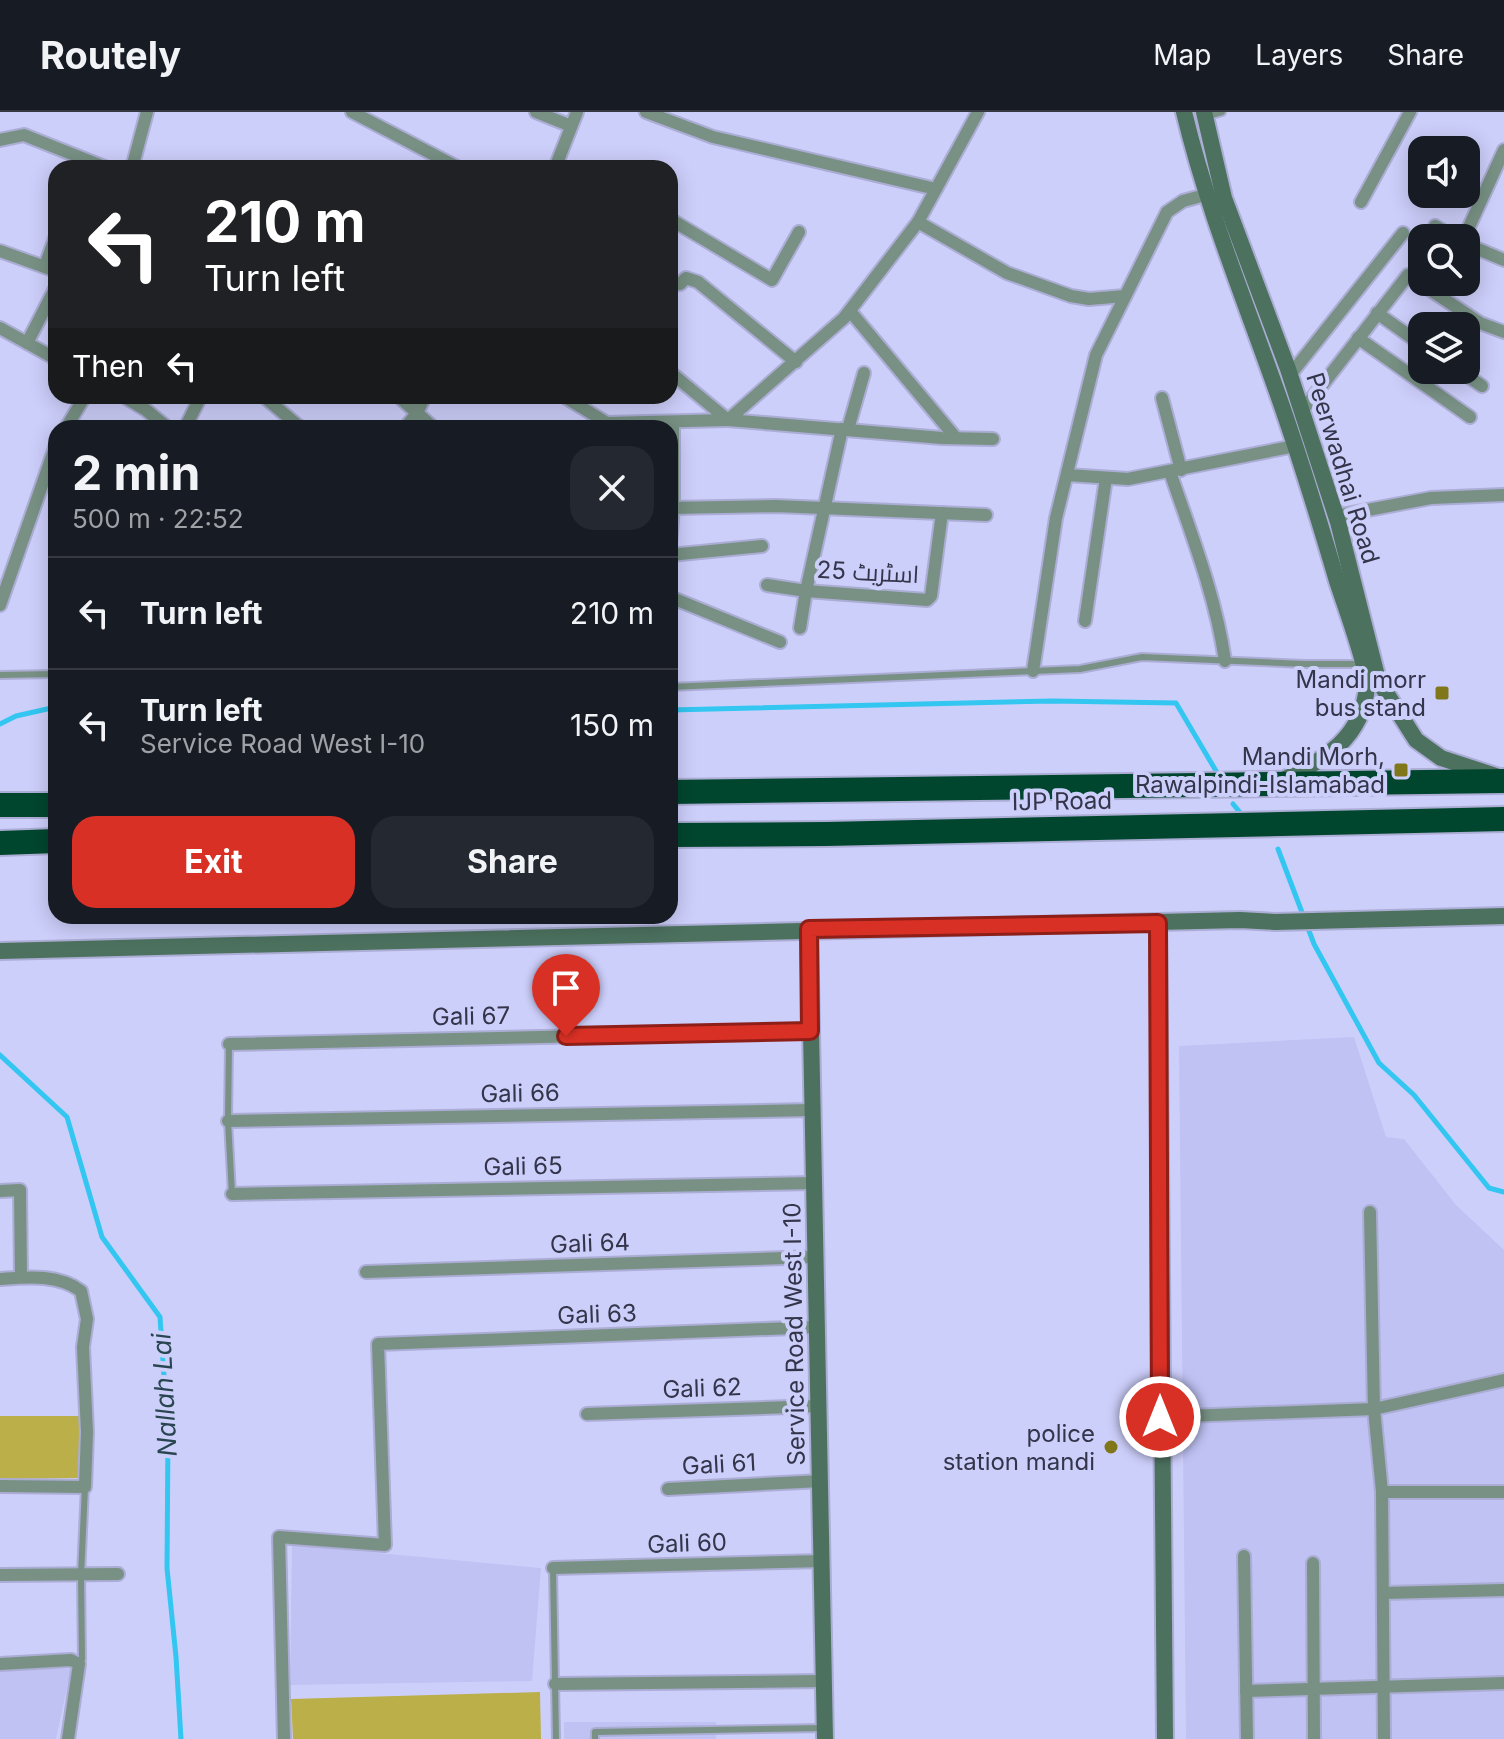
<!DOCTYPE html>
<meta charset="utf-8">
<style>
:root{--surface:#171b24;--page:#242831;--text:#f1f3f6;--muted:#9ea1a6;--line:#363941;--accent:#d93025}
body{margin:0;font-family:Inter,Cairo,sans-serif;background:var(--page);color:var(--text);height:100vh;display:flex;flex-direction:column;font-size:30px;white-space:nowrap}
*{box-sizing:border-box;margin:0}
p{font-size:26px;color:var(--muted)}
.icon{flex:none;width:44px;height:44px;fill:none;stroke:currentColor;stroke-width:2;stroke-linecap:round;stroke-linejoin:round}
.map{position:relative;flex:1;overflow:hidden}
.sheet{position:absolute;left:48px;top:308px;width:630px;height:504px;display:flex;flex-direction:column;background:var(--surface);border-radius:24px;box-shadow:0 4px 20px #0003}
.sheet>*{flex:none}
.banner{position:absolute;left:48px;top:48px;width:630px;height:244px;border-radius:24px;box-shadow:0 4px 20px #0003;background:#202124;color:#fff;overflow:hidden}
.tools{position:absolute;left:1408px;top:24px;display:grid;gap:16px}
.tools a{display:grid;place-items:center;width:72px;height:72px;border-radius:16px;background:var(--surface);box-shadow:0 4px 20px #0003;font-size:40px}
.pin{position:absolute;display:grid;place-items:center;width:68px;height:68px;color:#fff;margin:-82px -34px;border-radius:50% 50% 50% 0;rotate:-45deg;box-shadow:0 0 8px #0007}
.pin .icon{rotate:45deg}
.me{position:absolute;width:88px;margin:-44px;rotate:0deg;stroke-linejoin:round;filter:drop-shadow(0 0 6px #0008)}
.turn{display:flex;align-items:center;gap:28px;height:168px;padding:0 24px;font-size:36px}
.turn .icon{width:104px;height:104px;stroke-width:2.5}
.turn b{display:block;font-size:56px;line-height:68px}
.then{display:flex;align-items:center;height:76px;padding:0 24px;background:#0003;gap:16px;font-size:30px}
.round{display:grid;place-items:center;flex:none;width:84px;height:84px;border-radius:24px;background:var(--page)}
.overview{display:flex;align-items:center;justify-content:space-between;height:136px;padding:0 24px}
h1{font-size:48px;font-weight:700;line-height:60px}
.action{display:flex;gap:16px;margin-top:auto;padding:16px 24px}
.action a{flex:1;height:92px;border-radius:24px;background:var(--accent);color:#fff;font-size:32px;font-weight:700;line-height:92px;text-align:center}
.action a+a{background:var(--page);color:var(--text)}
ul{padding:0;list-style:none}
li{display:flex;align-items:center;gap:24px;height:112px;padding:0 24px;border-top:2px solid var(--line)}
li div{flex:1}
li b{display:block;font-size:30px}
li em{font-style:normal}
header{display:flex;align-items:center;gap:48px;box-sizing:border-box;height:112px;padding:0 40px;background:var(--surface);border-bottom:2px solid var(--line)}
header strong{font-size:38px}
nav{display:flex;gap:44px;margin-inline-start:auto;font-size:28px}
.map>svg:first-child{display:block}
.built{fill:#bfc2f3}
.green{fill:#bbaf49}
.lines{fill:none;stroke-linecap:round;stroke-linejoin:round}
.stream{stroke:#32c6f1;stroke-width:5}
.lane-casing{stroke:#abadd4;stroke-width:10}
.street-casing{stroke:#abadd4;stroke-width:16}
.secondary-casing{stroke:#abadd4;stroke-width:20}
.highway-casing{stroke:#abadd4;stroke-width:28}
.lane{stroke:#789184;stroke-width:6}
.street{stroke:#789184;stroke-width:12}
.secondary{stroke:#4c715f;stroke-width:16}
.highway{stroke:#00462e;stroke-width:24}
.route-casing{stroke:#8d1f18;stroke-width:20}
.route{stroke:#d93025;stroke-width:14}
.poi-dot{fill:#80761a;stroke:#cdcffb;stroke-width:3}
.labels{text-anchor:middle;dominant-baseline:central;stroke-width:8;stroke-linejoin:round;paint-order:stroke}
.street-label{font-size:24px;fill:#34354a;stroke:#cdcffb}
.poi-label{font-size:24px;fill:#34354a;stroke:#cdcffb;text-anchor:end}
.water-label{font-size:26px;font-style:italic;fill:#294650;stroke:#cdcffb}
</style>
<header>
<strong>Routely</strong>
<nav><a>Map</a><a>Layers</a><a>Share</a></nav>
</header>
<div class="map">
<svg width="1504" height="1627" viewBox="0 0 1504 1627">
<rect width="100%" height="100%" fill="#cdcffb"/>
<g class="built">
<polygon points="1354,925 1386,1025 1404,1027 1456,1093 1504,1138 1504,1627 1186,1627 1179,934"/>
<polygon points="292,1433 541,1456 532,1569 290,1573"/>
<polygon points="0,1557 71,1557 56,1627 0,1627"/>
<rect x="564" y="1610" width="152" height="17"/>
</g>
<g class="green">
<polygon points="0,1304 79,1304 80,1366 0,1367"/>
<polygon points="540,1580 541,1627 293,1627 291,1587"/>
</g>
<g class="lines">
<g class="stream">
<polyline points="670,598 1053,589 1176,591 1219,664"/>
<polyline points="0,612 16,604 56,595"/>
<polyline points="1233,692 1243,704"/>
<polyline points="1278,737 1314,832 1379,951 1414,983 1489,1076 1504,1080"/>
<polyline points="0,943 67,1005 102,1125 160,1205 168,1323 167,1456 176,1545 181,1627"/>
</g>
<defs>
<g id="lane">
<polyline points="1208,4 1222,0"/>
<polyline points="0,563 56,562"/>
<polyline points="670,575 1080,557 1142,545 1304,552 1362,552"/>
<polyline points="229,932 228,1009 232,1082"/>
<polyline points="553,1456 556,1627"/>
<polyline points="79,1552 82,1547 81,1463 85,1375"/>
<polyline points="595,1627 595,1620 825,1616"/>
</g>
<g id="street">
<polyline points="352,0 459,56"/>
<polyline points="536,0 571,14"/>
<polyline points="646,0 713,25 936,77"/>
<polyline points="0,28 24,23 107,56"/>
<polyline points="132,56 147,0"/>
<polyline points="555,56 577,0"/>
<polyline points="1361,90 1410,0"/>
<polyline points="670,107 772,168 799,120"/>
<polyline points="918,110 1007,161 1071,184 1089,187 1125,184"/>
<polyline points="1435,114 1455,126"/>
<polyline points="1464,126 1504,38"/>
<polyline points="1466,132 1504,148"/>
<polyline points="0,139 56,159"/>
<polyline points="45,154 56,124"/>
<polyline points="670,171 680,172 686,166 698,170 796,250"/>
<polyline points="850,199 956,326"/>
<polyline points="1377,201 1422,233"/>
<polyline points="0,216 56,247"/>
<polyline points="1358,226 1470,305"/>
<polyline points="27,231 56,175"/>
<polyline points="1459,258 1482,274"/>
<polyline points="670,260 728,308 942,326 993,327"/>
<polyline points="1290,263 1403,121"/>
<polyline points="123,284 146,298 168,316"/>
<polyline points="263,284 301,316"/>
<polyline points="398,284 434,316"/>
<polyline points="563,284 607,311 728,308 844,206 918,110 978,0"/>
<polyline points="1162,286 1181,358"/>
<polyline points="1302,299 1408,163 1480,211 1504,220"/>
<polyline points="66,316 85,284"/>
<polyline points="185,316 201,284"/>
<polyline points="405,316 417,301 425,284"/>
<polyline points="848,317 864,261"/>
<path d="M 1170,360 C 1191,421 1216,485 1225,549"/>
<polyline points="1067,363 1128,367 1295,334"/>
<polyline points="670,396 776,394 986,403"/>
<polyline points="1336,404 1431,386 1504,383"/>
<polyline points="670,432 673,395 673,310"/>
<polyline points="670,443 762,434"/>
<polyline points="767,473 806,479 927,488 931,484 942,401"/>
<polyline points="670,485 780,530"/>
<polyline points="0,493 56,333"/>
<polyline points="1085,509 1106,366"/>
<polyline points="800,516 806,479 842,317"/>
<polyline points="1033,559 1056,406 1096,243 1167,100 1183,89 1205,83"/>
<polyline points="229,932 810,919"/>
<polyline points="228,1009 813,998"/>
<polyline points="0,1079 20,1078 21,1165"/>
<polyline points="232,1082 815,1071"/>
<polyline points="1370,1100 1374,1297 1382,1380 1384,1627"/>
<polyline points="366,1160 816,1145"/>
<path d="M 0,1167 C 28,1165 58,1162 81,1179 L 87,1207 L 83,1235 L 87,1320 L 85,1375 L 0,1374"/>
<polyline points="587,1302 819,1294"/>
<polyline points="1160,1305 1374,1297 1504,1268"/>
<polyline points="668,1377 821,1369"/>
<polyline points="1382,1380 1504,1380"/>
<polyline points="1244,1444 1247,1627"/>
<polyline points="1313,1451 1314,1627"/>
<polyline points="553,1456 822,1449"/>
<polyline points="0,1463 118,1462"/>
<polyline points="1384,1481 1504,1478"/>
<polyline points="0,1552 71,1548 79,1552 68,1627"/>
<polyline points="555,1572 824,1569"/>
<polyline points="1246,1579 1504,1571"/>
<polyline points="284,1627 279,1425 385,1433 378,1232 817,1215"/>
</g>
<g id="secondary">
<path d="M 1184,0 C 1206,92 1240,176 1272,266 C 1296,332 1317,401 1337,469 C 1343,488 1369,558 1367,574 C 1363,625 1325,648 1283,668"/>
<polyline points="1204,0 1224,86 1288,257 1338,410 1378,568 1416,628 1441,646 1496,664"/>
<polyline points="1158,811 1165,1627"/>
<polyline points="809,817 825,1627"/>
<polyline points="0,839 1240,808 1275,810 1504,804"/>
</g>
<g id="highway">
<polyline points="670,680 1504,669"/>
<polyline points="0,693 56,693"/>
<polyline points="670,723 826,722 1504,707"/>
<polyline points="0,731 56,729"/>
</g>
</defs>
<use href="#lane" class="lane-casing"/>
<use href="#street" class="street-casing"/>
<use href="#secondary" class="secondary-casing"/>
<use href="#highway" class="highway-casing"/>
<use href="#lane" class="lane"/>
<use href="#street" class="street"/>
<use href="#secondary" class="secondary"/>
<use href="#highway" class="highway"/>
</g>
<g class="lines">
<defs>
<polyline id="route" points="566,924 810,919 809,817 1158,811 1160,1305"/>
</defs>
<use href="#route" class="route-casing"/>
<use href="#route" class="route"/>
</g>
<g class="poi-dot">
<rect x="1434" y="573" width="16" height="16" rx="4"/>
<rect x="1393" y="650" width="16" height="16" rx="4"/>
<circle cx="1111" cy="1335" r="8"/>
</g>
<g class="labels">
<g class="street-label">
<text transform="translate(1343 356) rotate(73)">Peerwadhai Road</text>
<text transform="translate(868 460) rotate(3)">اسٹریٹ 25</text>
<text transform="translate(1062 689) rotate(-1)">IJP Road</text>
<text transform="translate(471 904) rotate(-1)">Gali 67</text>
<text transform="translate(520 981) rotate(-1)">Gali 66</text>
<text transform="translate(523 1054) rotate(-1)">Gali 65</text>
<text transform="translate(590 1131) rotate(-2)">Gali 64</text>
<text transform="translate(597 1202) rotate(-2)">Gali 63</text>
<text transform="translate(794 1222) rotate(-91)">Service Road West I-10</text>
<text transform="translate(702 1276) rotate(-2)">Gali 62</text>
<text transform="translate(719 1352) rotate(-3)">Gali 61</text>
<text transform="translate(687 1431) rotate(-2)">Gali 60</text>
</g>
<g class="poi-label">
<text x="1426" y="567">Mandi morr<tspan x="1426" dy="28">bus stand</tspan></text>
<text x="1385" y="644">Mandi Morh,<tspan x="1385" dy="28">Rawalpindi-Islamabad</tspan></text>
<text x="1095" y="1321">police<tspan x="1095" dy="28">station mandi</tspan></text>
</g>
<g class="water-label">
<text transform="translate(164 1283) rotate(-93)">Nallah Lai</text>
</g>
</g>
</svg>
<div class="tools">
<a><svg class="icon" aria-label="sound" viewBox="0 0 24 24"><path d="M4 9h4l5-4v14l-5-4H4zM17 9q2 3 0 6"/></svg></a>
<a><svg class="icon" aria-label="search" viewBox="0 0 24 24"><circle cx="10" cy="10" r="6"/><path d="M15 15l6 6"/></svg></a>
<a><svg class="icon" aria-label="layers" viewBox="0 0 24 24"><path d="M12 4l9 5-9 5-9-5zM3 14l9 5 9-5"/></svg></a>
</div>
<div class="pin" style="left:566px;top:924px;background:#d93025"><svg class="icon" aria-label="arrive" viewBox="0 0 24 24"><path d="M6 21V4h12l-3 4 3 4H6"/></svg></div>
<svg class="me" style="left:1160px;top:1305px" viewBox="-20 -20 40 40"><circle r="17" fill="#d93025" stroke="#fff" stroke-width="3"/><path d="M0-11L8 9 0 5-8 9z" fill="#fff"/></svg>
<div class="banner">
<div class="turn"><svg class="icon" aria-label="left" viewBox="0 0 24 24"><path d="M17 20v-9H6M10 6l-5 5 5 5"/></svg><div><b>210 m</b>Turn left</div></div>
<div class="then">Then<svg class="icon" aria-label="left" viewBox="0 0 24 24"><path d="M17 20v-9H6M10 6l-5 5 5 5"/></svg></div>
</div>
<section class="sheet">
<div class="overview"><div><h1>2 min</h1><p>500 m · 22:52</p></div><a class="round"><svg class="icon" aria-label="close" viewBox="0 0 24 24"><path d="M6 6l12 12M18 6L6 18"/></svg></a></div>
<ul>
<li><svg class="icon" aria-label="left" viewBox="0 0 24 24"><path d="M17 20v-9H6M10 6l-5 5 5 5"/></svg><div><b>Turn left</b></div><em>210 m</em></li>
<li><svg class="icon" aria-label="left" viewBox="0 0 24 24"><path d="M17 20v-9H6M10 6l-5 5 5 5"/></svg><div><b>Turn left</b><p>Service Road West I-10</p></div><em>150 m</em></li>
</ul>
<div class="action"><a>Exit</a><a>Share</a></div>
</section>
</div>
